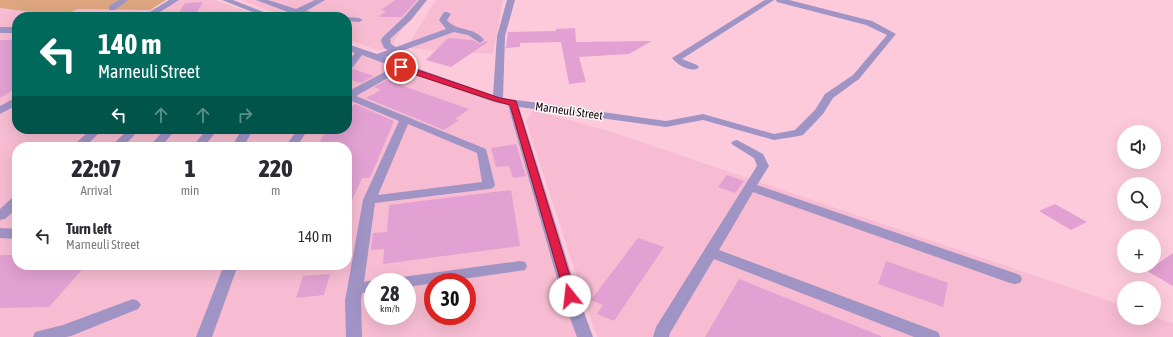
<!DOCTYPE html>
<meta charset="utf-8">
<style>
:root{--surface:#fff;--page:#f7f7f7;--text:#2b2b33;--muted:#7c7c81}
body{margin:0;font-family:"Asap Condensed",sans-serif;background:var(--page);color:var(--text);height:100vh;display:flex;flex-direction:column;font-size:15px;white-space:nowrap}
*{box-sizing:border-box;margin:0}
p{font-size:13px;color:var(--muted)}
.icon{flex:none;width:22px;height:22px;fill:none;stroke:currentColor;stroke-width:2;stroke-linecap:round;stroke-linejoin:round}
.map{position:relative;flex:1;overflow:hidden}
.details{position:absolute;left:12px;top:142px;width:340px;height:128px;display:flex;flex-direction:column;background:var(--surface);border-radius:16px;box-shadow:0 4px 16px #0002}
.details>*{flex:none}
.hud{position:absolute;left:12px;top:12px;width:340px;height:122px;border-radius:16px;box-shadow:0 4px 16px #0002;background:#00695c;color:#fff;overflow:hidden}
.controls{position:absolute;left:1117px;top:125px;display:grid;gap:8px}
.controls a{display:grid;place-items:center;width:44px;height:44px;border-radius:50%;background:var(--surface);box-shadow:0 4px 16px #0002;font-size:20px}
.speed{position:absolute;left:364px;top:273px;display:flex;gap:8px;font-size:20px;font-weight:700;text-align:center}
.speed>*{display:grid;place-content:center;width:52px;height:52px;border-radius:50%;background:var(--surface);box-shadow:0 4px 16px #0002;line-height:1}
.speed small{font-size:10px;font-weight:400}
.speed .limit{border:6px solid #d22;background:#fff;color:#111}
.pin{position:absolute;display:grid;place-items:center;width:34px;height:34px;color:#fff;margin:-17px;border:2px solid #fff;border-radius:50%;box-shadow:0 1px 4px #0007}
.me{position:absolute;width:44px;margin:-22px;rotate:344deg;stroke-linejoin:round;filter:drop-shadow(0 0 3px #0008)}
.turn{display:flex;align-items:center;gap:14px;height:84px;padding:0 20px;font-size:18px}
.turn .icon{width:52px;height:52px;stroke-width:2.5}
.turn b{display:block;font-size:28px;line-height:34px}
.lanes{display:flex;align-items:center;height:38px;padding:0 20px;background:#0003;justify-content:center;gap:20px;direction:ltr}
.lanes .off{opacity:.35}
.eta{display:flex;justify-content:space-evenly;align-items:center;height:68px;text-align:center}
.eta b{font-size:24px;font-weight:800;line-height:28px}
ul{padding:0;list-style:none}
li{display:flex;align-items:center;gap:12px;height:52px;padding:0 20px}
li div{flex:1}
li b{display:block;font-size:15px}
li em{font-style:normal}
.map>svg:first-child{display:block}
.built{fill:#f7bcd1;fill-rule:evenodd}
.green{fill:#dea680}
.building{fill:#e2a1d2}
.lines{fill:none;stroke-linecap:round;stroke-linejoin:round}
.minor{fill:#a094c5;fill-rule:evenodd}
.route{fill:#e11d48;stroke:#92132f}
.labels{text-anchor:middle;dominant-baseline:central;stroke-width:3;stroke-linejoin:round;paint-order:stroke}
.street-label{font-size:12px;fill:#18080e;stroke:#fffafb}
</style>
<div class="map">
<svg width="1173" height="337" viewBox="0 0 1173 337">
<rect width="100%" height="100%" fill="#fdcadc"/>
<g class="built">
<path d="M 175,0 L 215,0 L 256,15 L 228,15 L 226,17 L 17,17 L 17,129 L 347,129 L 347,56 L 351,51 L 509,106 L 578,337 L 0,337 L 0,8 L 65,16 L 77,9 L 150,10 ZM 17,147 L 347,147 L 347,265 L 17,265 ZM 373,282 L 407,282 L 407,316 L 373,316 ZM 433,282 L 467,282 L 467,316 L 433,316 Z"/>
<polygon points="241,0 422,0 388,50 377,50 347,39 347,17 287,17"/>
<polygon points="436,0 503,0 493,54 406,48"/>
<polygon points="533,110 612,132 1124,306 1124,318 1154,318 1154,317 1173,323 1173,337 598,337 593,326 526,121"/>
</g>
<polygon class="green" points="0,0 166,0 150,10 77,9 65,16 0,8"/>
<g class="building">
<polygon points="395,0 417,0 402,17 378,17 386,11 381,10"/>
<polygon points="203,2 194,17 176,17 185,3"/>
<polygon points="575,28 576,42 652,41 629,54 579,57 586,82 569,84 561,42 520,43 520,47 506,48 508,32 556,31 556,29"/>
<polygon points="448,38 473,40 480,44 485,41 488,42 451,67 426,60"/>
<polygon points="0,40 17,40 17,87 0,98"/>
<polygon points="353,69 374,76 361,83 347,79 347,73"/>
<polygon points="387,80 409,88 469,109 455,119 459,120 444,130 366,98 381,90 374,87"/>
<polygon points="355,104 394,121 370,178 362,178 347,211 347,147 317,147 327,129 347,129 347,109"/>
<polygon points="516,144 526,176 513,178 509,166 496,167 491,148"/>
<polygon points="727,175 744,181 735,193 718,187"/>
<polygon points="511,190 520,246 383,264 384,249 371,250 373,233 387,232 389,205"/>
<polygon points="1055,204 1087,222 1071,230 1039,211"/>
<polygon points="638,238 664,247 614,321 597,314 603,305 591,300"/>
<polygon points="1173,253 1173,286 1147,271"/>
<polygon points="0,255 17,255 17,265 86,265 49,307 0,308"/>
<polygon points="886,261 948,283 943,307 878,284"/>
<polygon points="330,274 324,295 296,298 303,276"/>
<polygon points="739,279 881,336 881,337 705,337"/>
</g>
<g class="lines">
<g class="minor">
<polygon points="119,0 128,0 115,10 109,10 109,6"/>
<polygon points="169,0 179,0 152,17 142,17"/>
<polygon points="222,0 233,0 276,17 265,17"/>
<polygon points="256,0 268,0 296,9 315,0 325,0 306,11 329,15 333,17 313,17 297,15 290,17 278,17 288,12"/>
<path d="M 419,0 L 427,0 L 411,20 L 390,39 L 391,44 L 396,47 L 446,29 L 439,20 L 444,12 L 447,12 L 451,14 L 447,20 C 456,32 474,26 484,40 L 480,43 L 468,35 L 454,32 L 385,57 L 493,95 L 497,36 L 507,0 L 515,0 L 505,36 L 503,98 L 666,121 L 703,114 L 774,134 L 795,130 L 815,110 L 825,94 L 853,75 L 887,35 L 866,25 L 777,2 L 776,0 L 789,0 L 872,21 L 896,34 L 859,79 L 833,98 L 823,114 L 803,135 L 799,136 L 774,140 L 703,120 L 666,127 L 519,107 L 578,296 L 593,337 L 577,337 L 562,296 L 508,105 L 494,102 L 402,70 L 356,96 L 486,149 L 495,185 L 493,188 L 489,189 L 375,203 L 364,282 L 373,280 L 378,282 L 373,282 L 373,292 L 362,293 L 361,301 L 362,337 L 346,337 L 345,301 L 363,200 L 399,121 L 347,99 L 347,92 L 394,67 L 362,55 L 350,71 L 347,72 L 347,63 L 355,53 L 347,50 L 347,44 L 377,54 L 388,50 L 384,48 L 381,41 L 382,38 L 405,16 ZM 408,124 L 477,153 L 482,182 L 378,195 Z"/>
<path d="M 765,0 L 774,0 L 682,59 L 697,65 L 699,67 L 697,69 C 689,71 677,65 672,58 Z"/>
<polygon points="345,17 347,17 359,18 363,20 359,22 347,21 347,17"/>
<rect x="0" y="27" width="17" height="6"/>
<polygon points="17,97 17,105 0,114 0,106"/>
<polygon points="91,129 103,129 85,147 72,147"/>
<polygon points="129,129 140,129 123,147 110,147"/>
<polygon points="165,129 176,129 161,147 149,147"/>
<polygon points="207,129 218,129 204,147 192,147"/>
<polygon points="237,129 249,129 252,132 243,147 231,147 240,133"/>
<polygon points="298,129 308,129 297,147 285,147"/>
<polygon points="737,140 763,154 769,166 757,185 1020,275 1022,279 1020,283 1015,284 1010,283 753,192 719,250 938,332 940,337 914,337 714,259 670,333 669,337 653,337 656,327 757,166 754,158 733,145 731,143 733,141"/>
<polygon points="17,197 17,208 5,219 0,220 0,209 12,198"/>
<polygon points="0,228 17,229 17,239 0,238"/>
<polygon points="520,261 525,262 527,266 525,270 407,287 407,282 395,282 397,278 402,277"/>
<polygon points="224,265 238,265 212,337 196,337"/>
<polygon points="133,299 138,301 141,305 138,309 71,336 66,337 33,337 35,332 63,325"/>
</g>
</g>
<polygon class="route" points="398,65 403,65 500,98 516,101 576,296 575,299 570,300 566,299 565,296 510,105 495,101 398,69"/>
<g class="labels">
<g class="street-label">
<text transform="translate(569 111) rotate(8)">Marneuli Street</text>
</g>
</g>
</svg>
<div class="controls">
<a><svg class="icon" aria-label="sound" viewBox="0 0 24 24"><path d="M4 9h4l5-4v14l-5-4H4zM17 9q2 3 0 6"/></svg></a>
<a><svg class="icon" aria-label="search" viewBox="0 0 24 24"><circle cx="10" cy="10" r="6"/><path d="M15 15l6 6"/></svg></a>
<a>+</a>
<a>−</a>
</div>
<div class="speed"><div>28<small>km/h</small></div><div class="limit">30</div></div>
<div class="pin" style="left:401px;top:67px;background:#d93025"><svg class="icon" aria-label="arrive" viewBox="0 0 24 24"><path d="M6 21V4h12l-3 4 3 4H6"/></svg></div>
<svg class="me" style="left:570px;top:296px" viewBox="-20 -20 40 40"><circle r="19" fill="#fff"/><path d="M0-13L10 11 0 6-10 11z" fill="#e11d48"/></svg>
<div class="hud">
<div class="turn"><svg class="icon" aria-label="left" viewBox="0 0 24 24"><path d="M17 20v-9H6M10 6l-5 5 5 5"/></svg><div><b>140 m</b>Marneuli Street</div></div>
<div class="lanes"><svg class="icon" aria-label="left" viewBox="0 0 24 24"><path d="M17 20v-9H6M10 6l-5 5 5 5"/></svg><svg class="icon off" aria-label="ahead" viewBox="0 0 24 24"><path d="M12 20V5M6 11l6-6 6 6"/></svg><svg class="icon off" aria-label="ahead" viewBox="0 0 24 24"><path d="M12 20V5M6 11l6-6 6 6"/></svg><svg class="icon off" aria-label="right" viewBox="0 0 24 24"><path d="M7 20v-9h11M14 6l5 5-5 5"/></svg></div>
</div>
<section class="details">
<div class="eta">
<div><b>22:07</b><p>Arrival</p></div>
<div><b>1</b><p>min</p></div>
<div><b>220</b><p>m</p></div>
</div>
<ul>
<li><svg class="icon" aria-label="left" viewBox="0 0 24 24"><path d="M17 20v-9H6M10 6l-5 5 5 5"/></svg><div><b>Turn left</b><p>Marneuli Street</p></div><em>140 m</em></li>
</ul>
</section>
</div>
